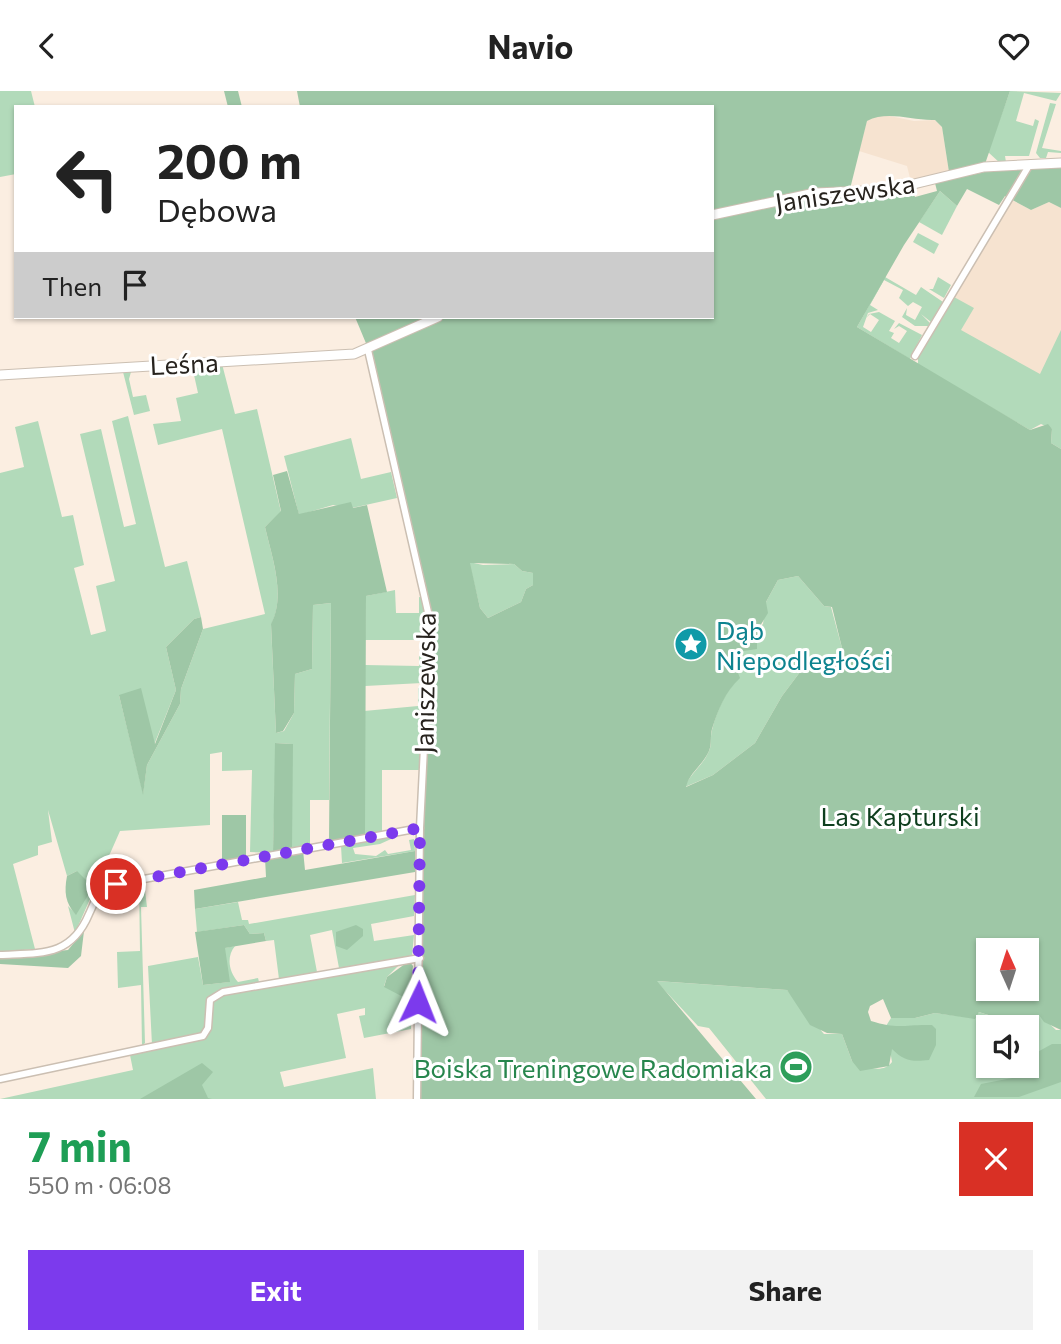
<!DOCTYPE html>
<meta charset="utf-8">
<style>
:root{--surface:#fff;--page:#f2f2f2;--text:#222;--muted:#767676;--accent:#7c3aed}
body{margin:0;font-family:Commissioner,sans-serif;background:var(--page);color:var(--text);height:100vh;display:flex;flex-direction:column;font-size:26px;white-space:nowrap}
*{box-sizing:border-box;margin:0}
p{font-size:23px;color:var(--muted)}
.icon{flex:none;width:38px;height:38px;fill:none;stroke:currentColor;stroke-width:2;stroke-linecap:round;stroke-linejoin:round}
.map{position:relative;height:1008px;overflow:hidden}
.panel{display:flex;flex-direction:column;background:var(--surface);flex:1}
.panel>*{flex:none}
.banner{position:absolute;left:14px;top:14px;width:700px;height:214px;border-radius:0px;box-shadow:0 2px 5px #0004;background:#fff;color:var(--text);overflow:hidden}
.needle{width:46px;rotate:357deg}
.controls{position:absolute;left:976px;top:847px;display:grid;gap:14px}
.controls a{display:grid;place-items:center;width:63px;height:63px;border-radius:0px;background:var(--surface);box-shadow:0 2px 5px #0004;font-size:35px}
.pin{position:absolute;display:grid;place-items:center;width:60px;height:60px;color:#fff;margin:-30px;border:4px solid #fff;border-radius:50%;box-shadow:0 2px 7px #0007}
.me{position:absolute;width:77px;margin:-38px;rotate:2deg;stroke-linejoin:round;filter:drop-shadow(0 0 5px #0008)}
.turn{display:flex;align-items:center;gap:24px;height:147px;padding:0 28px;font-size:32px}
.turn .icon{width:91px;height:91px;stroke-width:2.5}
.turn b{display:block;font-size:49px;line-height:60px}
.then{display:flex;align-items:center;height:66px;padding:0 28px;background:#0003;gap:14px;font-size:26px}
.round{display:grid;place-items:center;flex:none;width:74px;height:74px;border-radius:0px;background:var(--page)}
.summary{display:flex;align-items:center;justify-content:space-between;height:119px;padding:0 28px}
h1{font-size:42px;font-weight:700;line-height:52px;color:#1e9e55}
.action{display:flex;gap:14px;margin-top:auto;padding:14px 28px}
.action a{flex:1;height:80px;border-radius:0px;background:var(--accent);color:#fff;font-size:28px;font-weight:700;line-height:80px;text-align:center}
.action a+a{background:var(--page);color:var(--text)}
header{display:flex;justify-content:space-between;align-items:center;height:91px;padding:0 28px;background:var(--surface);font-size:32px;font-weight:700}
.map>svg:first-child{display:block}
.built{fill:#f6e3d0}
.green{fill:#b2daba;fill-rule:evenodd}
.forest{fill:#9ec7a6;fill-rule:evenodd}
.lines{fill:none;stroke-linecap:round;stroke-linejoin:round}
.street-casing{stroke:#cbbfb2;stroke-width:9}
.secondary-casing{stroke:#cbbfb2;stroke-width:11}
.street{stroke:#fff;stroke-width:6}
.secondary{stroke:#fff;stroke-width:9}
.route{stroke:#7c3aed;stroke-width:12;stroke-dasharray:0 21.6}
.labels{text-anchor:middle;dominant-baseline:central;stroke-width:6;stroke-linejoin:round;paint-order:stroke}
.street-label{font-size:26px;fill:#27231e;stroke:#fff}
.culture-label{font-size:26px;fill:#0d838f;stroke:#fff;text-anchor:start}
.park-label{font-size:26px;fill:#0e3e1e;stroke:#fff}
.leisure-label{font-size:26px;fill:#27864d;stroke:#fff;text-anchor:end}
</style>
<header><svg class="icon" aria-label="back" viewBox="0 0 24 24"><path d="M15 5l-7 7 7 7"/></svg>Navio<svg class="icon" aria-label="heart" viewBox="0 0 24 24"><path d="M12 20l-8-8c-3-5 5-10 8-4 3-6 11-1 8 4z"/></svg></header>
<div class="map">
<svg width="1061" height="1008" viewBox="0 0 1061 1008">
<rect width="100%" height="100%" fill="#fbeee1"/>
<g class="built">
<polygon points="880,23 914,30 935,29 942,36 949,81 911,91 907,75 859,60 867,30"/>
<polygon points="1012,109 1031,119 1049,111 1061,117 1061,274 1030,339 918,274 918,267"/>
</g>
<g class="green">
<polygon points="0,0 31,0 35,16 16,16 16,83 0,86"/>
<polygon points="1010,0 1061,2 1056,10 1024,2 1016,30 1033,35 1035,28 1039,30 1029,65 1005,65 1006,71 1000,72 988,61"/>
<polygon points="1050,12 1056,13 1042,57 1061,60 1061,62 1048,61 1046,67 1040,67 1036,62"/>
<polygon points="940,100 957,115 942,144 919,131"/>
<polygon points="918,142 939,153 934,163 913,151"/>
<polygon points="885,186 916,204 921,196 943,211 931,231 921,223 930,232 928,235 915,235 902,226 907,217 906,224 915,229 922,216 913,211 908,215 899,207 903,199 884,189 870,214 878,219 868,222 863,236 871,241 879,229 870,223 866,227 869,223 879,221 895,230 889,240 894,242 891,247 899,252 907,240 899,235 894,238 899,232 922,244 910,268 857,236"/>
<polygon points="938,186 951,194 944,207 929,198 933,198"/>
<polygon points="954,206 974,217 961,239 1040,283 1061,239 1061,358 1051,352 1052,338 1041,333 1030,339 918,274 918,267"/>
<path d="M 222,273 L 235,323 L 257,318 L 281,421 L 265,436 C 272,466 286,505 271,534 L 276,642 L 284,640 L 294,622 L 295,583 L 312,578 L 313,514 L 331,512 L 329,709 L 310,709 L 310,755 L 292,758 L 292,653 L 276,652 L 273,762 L 250,761 L 252,679 L 222,680 L 222,661 L 210,663 L 210,734 L 120,740 L 75,842 L 68,815 L 76,823 L 77,780 L 67,785 L 48,719 L 52,751 L 38,755 L 38,764 L 13,773 L 35,858 L 0,861 L 0,382 L 24,376 L 15,336 L 38,330 L 62,426 L 73,424 L 84,474 L 74,477 L 91,544 L 106,540 L 96,495 L 115,490 L 80,343 L 101,338 L 124,436 L 136,433 L 112,330 L 128,325 L 165,476 L 187,470 L 201,526 L 194,528 L 166,556 L 176,599 L 154,654 L 119,604 L 143,702 L 147,674 L 180,613 L 181,598 L 203,538 L 265,523 L 222,338 L 158,354 L 153,333 L 181,330 L 176,307 L 198,302 L 192,275 Z"/>
<polygon points="123,281 131,281 129,288 133,306 146,304 150,320 134,324"/>
<polygon points="351,347 361,388 391,381 397,407 352,417 333,414 299,424 284,365"/>
<polygon points="469,471 483,474 514,473 522,480 533,482 533,494 526,498 521,511 488,527 480,517"/>
<path d="M 798,485 L 824,515 L 831,516 L 842,557 L 835,573 L 806,573 L 782,605 L 755,652 L 713,684 L 685,696 C 690,682 703,675 709,660 C 712,654 710,646 712,639 C 717,619 725,601 739,587 L 730,562 L 763,533 L 766,511 L 778,489 Z"/>
<polygon points="395,499 396,522 419,522 419,506 424,507 426,549 365,549 366,505"/>
<polygon points="419,565 426,566 422,592 365,595 365,574 419,575"/>
<polygon points="418,597 421,598 421,679 382,679 382,740 365,744 364,620 418,615"/>
<polygon points="400,744 380,753 353,757 355,763 376,765 385,759 388,763 411,759 409,749 414,748 415,760 342,772 341,755"/>
<polygon points="139,791 144,791 147,816 141,816 145,952 142,955 141,894 118,897 117,861 140,860"/>
<polygon points="415,804 414,825 371,833 374,850 414,844 412,865 339,877 332,839 310,844 317,881 279,888 274,849 266,850 264,842 250,843 244,834 197,841 195,818 238,811 242,829 248,829 249,833"/>
<path d="M 235,855 C 226,866 229,881 238,891 L 258,887 L 259,891 L 232,897 L 399,874 L 387,886 L 384,895 L 409,908 L 411,905 L 411,938 L 364,947 L 359,925 L 365,924 L 365,917 L 337,923 L 346,967 L 280,981 L 284,996 L 373,977 L 376,1008 L 0,1008 L 133,979 L 130,964 L 209,944 L 152,954 L 148,875 L 198,866 L 203,894 L 229,891 L 224,857 Z"/>
<path d="M 656,890 L 787,899 L 824,943 L 842,943 L 852,970 C 864,975 882,984 892,971 L 886,935 L 891,927 L 915,927 L 935,922 L 974,927 L 979,921 C 1000,928 1017,934 1039,923 L 1056,939 L 1061,939 L 1061,1008 L 766,1008 L 709,937 L 698,935 ZM 989,936 L 1027,936 L 1027,975 L 989,975 Z"/>
</g>
<g class="forest">
<polygon points="224,0 238,0 242,16 228,16"/>
<path d="M 297,0 L 1010,0 L 985,73 L 949,81 L 942,36 L 935,29 C 912,30 888,19 867,30 L 849,102 L 912,97 L 915,106 L 937,100 L 935,92 L 1007,76 L 1061,75 L 1061,117 L 1049,111 L 1031,119 L 1005,105 L 999,114 L 967,98 L 957,115 L 940,100 L 904,154 L 857,236 L 1030,339 L 1048,333 L 1052,338 L 1051,352 L 1061,358 L 1061,939 L 1044,931 L 1039,924 C 1017,934 1001,928 979,921 L 975,928 L 935,922 L 915,927 L 891,927 L 883,908 L 870,915 L 868,921 L 871,930 C 899,939 905,933 932,934 L 936,938 L 936,954 L 929,969 C 912,971 904,970 892,958 L 889,975 L 860,980 L 852,970 L 842,943 L 827,942 L 810,934 L 787,899 L 657,890 L 756,1008 L 419,1008 L 419,831 L 428,548 L 426,497 L 373,269 L 355,226 L 712,226 L 712,16 L 300,16 ZM 470,472 L 514,473 L 522,480 L 533,482 L 533,494 L 526,498 L 521,511 L 488,527 L 480,517 ZM 798,485 L 824,515 L 832,516 L 842,557 L 835,573 L 806,573 L 782,605 L 755,652 L 713,684 L 686,696 C 689,682 703,674 709,660 C 712,653 710,645 712,638 C 718,619 725,601 740,587 L 730,562 L 757,558 L 757,540 L 768,522 L 766,511 L 778,489 ZM 989,859 L 1027,859 L 1027,898 L 989,898 Z"/>
<path d="M 287,380 L 299,423 L 351,411 L 353,417 L 367,414 L 387,501 L 366,505 L 365,744 L 329,751 L 331,512 L 313,514 L 312,578 L 295,583 L 294,622 L 283,640 L 276,642 L 271,533 C 286,505 272,466 265,436 L 281,420 L 273,384 Z"/>
<polygon points="201,526 203,538 181,598 180,613 147,674 143,704 119,604 141,597 155,653 176,599 166,556 194,528"/>
<polygon points="275,652 293,653 292,758 273,762"/>
<polygon points="222,724 246,724 246,766 222,770"/>
<polygon points="303,759 305,779 415,760 415,781 195,818 194,799 266,786 265,767"/>
<path d="M 77,780 L 86,789 L 90,801 L 76,824 C 65,812 64,801 67,785 Z"/>
<polygon points="244,834 250,843 264,842 266,850 225,857 230,891 203,894 195,841"/>
<polygon points="356,834 363,838 363,845 347,859 336,855 336,841"/>
<polygon points="84,840 81,865 68,877 0,873 0,866 68,859"/>
<polygon points="409,870 413,875 409,909 384,896 387,886"/>
<polygon points="1052,953 1061,953 1061,991 1019,1006 974,1006 981,993 1012,987 1027,975 1032,964"/>
<polygon points="202,972 213,981 202,994 208,1007 212,1008 140,1008"/>
</g>
<g class="lines">
<defs>
<g id="street">
<polyline points="368,259 428,521 429,555 420,737 417,1008"/>
<polyline points="915,265 1030,73"/>
<path d="M 0,864 C 41,862 71,866 89,823 C 94,813 97,801 106,795 L 420,737"/>
<polyline points="0,988 203,945 208,937 210,909 223,901 420,867"/>
</g>
<g id="secondary">
<polyline points="712,124 815,102 889,99 984,76 1061,72"/>
<polyline points="0,284 354,263 438,226"/>
</g>
</defs>
<use href="#street" class="street-casing"/>
<use href="#secondary" class="secondary-casing"/>
<use href="#street" class="street"/>
<use href="#secondary" class="secondary"/>
</g>
<g class="lines">
<polyline class="route" points="116,793 420,737 418,911"/>
</g>
<defs>
<symbol id="sight-disc" viewBox="-11 -11 22 22"><circle r="9.5" fill="#0f9aa8" stroke="#fff"/><path d="M0-6L1.8-2.2L6-1.7L2.9 1.2L3.7 5.4L0 3.3L-3.7 5.4L-2.9 1.2L-6-1.7L-1.8-2.2Z" fill="#fff"/></symbol>
<symbol id="stadium-disc" viewBox="-11 -11 22 22"><circle r="9.5" fill="#2e9e5b" stroke="#fff"/><path d="M0-5a6.5 5 0 1 0 0 10a6.5 5 0 1 0 0-10ZM-3.5-1.8h7v3.6h-7Z" fill="#fff"/></symbol>
</defs>
<g fill-rule="evenodd">
<use href="#sight-disc" x="672" y="534" width="38" height="38"/>
<use href="#stadium-disc" x="777" y="957" width="38" height="38"/>
</g>
<g class="labels">
<g class="street-label">
<text transform="translate(845 101) rotate(-8)">Janiszewska</text>
<text transform="translate(184 272) rotate(-3)">Leśna</text>
<text transform="translate(424 592) rotate(-89)">Janiszewska</text>
</g>
<g class="culture-label">
<text x="716" y="538">Dąb<tspan x="716" dy="30">Niepodległości</tspan></text>
</g>
<g class="park-label">
<text x="900" y="724">Las Kapturski</text>
</g>
<g class="leisure-label">
<text x="772" y="976">Boiska Treningowe Radomiaka</text>
</g>
</g>
</svg>
<div class="controls">
<a><svg class="needle" viewBox="-14 -14 28 28"><path d="M0-13l5 13h-10z" fill="#e53935"/><path d="M0 13l5-13h-10z" fill="#767676"/></svg></a>
<a><svg class="icon" aria-label="sound" viewBox="0 0 24 24"><path d="M4 9h4l5-4v14l-5-4H4zM17 9q2 3 0 6"/></svg></a>
</div>
<div class="pin" style="left:116px;top:793px;background:#d93025"><svg class="icon" aria-label="arrive" viewBox="0 0 24 24"><path d="M6 21V4h12l-3 4 3 4H6"/></svg></div>
<svg class="me" style="left:418px;top:911px" viewBox="-20 -20 40 40"><path d="M0-17L14 15 0 8-14 15z" fill="#7c3aed" stroke="#fff" stroke-width="4"/></svg>
<div class="banner">
<div class="turn"><svg class="icon" aria-label="left" viewBox="0 0 24 24"><path d="M17 20v-9H6M10 6l-5 5 5 5"/></svg><div><b>200 m</b>Dębowa</div></div>
<div class="then">Then<svg class="icon" aria-label="arrive" viewBox="0 0 24 24"><path d="M6 21V4h12l-3 4 3 4H6"/></svg></div>
</div>
</div>
<section class="panel">
<div class="summary"><div><h1>7 min</h1><p>550 m · 06:08</p></div><a class="round" style="background:#d93025;color:#fff"><svg class="icon" aria-label="close" viewBox="0 0 24 24"><path d="M6 6l12 12M18 6L6 18"/></svg></a></div>
<div class="action"><a>Exit</a><a>Share</a></div>
</section>
